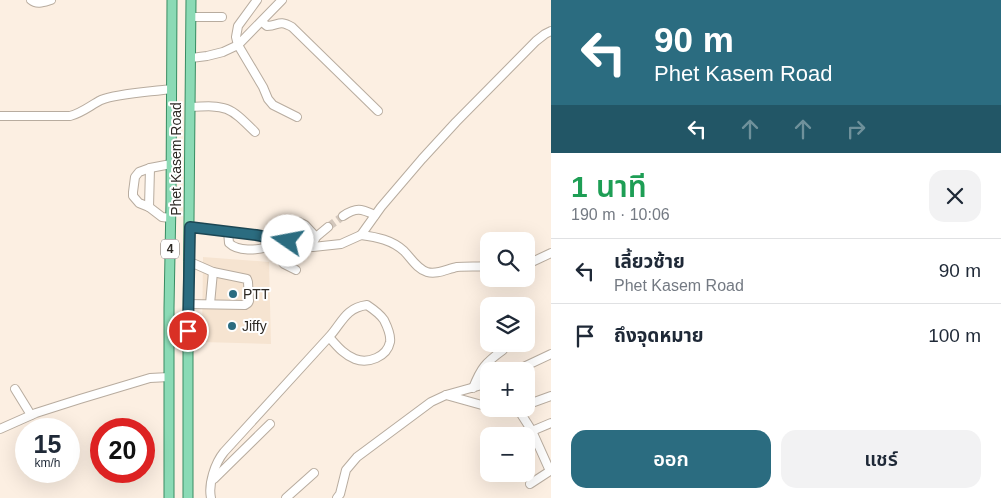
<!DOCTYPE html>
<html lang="th">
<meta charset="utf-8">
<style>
:root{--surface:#fff;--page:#f2f2f3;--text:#1f2937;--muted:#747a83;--line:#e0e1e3;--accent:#2b6c80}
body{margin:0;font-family:Helvetica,"Noto Sans Thai",sans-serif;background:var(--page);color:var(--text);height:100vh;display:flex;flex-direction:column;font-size:19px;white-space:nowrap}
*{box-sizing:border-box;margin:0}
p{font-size:16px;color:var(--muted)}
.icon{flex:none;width:28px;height:28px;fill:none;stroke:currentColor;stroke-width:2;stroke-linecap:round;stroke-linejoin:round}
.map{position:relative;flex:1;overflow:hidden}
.side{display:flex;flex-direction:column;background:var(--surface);width:450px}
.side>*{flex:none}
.top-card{background:#2b6c80;color:#fff;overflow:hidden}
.tools{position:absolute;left:480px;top:232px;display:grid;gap:10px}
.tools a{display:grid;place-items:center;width:55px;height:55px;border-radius:10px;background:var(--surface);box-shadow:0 5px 20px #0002;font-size:25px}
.speed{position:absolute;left:15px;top:418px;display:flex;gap:10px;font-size:25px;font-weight:700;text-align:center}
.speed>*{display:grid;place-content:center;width:65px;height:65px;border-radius:50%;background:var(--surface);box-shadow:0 5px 20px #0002;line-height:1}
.speed small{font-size:12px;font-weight:400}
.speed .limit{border:8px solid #d22;background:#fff;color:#111}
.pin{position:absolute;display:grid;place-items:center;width:42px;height:42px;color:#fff;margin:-21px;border:2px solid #fff;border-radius:50%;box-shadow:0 1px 5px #0007}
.me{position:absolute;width:55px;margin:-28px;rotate:282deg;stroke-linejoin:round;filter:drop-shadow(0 0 4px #0008)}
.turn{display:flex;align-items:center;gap:18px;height:105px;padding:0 20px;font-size:22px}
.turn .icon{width:65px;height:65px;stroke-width:2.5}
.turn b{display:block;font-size:35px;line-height:42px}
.lanes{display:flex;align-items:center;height:48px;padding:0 20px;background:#0003;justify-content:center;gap:25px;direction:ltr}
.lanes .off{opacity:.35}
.round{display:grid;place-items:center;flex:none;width:52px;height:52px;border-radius:15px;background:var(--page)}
.head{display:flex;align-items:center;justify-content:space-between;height:85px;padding:0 20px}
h1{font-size:30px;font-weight:600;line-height:38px;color:#1e9e55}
.button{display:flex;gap:10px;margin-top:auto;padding:10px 20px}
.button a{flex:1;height:58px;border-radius:15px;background:var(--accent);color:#fff;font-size:20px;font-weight:600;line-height:58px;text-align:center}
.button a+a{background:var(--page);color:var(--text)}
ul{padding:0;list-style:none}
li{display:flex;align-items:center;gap:15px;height:65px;padding:0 20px;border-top:1px solid var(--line)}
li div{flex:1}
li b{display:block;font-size:19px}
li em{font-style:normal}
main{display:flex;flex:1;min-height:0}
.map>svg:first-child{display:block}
.built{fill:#f6e4d1}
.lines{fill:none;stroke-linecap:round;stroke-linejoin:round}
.minor-tunnel{stroke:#d3c7bc;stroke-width:8;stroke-dasharray:8 4;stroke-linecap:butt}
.minor-casing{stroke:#b8ac9f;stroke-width:10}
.major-casing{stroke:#388c62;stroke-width:11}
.minor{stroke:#fff;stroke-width:8}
.major{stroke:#8bdab5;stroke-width:9}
.route-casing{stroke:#1c4653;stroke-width:12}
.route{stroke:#2b6c80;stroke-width:9}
.poi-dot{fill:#2b6c80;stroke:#fff;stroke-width:2}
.labels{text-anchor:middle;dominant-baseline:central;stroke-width:4;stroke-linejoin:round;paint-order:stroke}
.shield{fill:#fff;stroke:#6c6966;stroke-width:1}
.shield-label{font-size:12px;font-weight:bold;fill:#2d2924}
.street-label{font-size:14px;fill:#2d2924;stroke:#fff}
.poi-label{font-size:14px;fill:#2d2924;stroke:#fff;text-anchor:start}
</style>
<main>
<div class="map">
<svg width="551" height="498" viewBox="0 0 551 498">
<rect width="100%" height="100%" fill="#fcefe2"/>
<polygon class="built" points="203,257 269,262 271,344 202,342"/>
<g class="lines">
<polyline class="minor-tunnel" points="328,227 343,216"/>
<defs>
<g id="minor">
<path d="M 31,0 C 37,5 44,2 51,0"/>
<polyline points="257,0 238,26 236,37 238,45 263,87 268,99 273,105 297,117"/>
<polyline points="191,17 222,17"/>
<path d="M 262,22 L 267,26 C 279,26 278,19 292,27 L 378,111"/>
<polyline points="191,58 207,56 223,52 238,45 282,0"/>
<path d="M 190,107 C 227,105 229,106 255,132"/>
<path d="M 0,116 L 70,116 C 82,113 91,105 101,100 C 119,93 150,92 171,89"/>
<polyline points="149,207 150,168"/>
<path d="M 343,216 C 357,207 361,209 375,215"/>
<polyline points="170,218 162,217 149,207 139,203 133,196 133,192 135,177 139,172 150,168 171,164"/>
<polyline points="190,227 256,235 313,247 341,244 361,235 381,207 422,159 456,122 536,41 545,34 551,31"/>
<path d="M 228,231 L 229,243 C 238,252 257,250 268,247"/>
<path d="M 361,235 C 377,237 392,240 404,251 C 411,258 417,269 427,272 C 437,275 447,269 457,267 C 468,266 478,267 489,266"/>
<polyline points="275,238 299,222 305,225 316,237"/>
<polyline points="314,241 316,237 328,227"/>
<polyline points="265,243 284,264 296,270"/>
<polyline points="526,263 532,262 551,253"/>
<polyline points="188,304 245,305 248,303 249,301 248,282 247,279 213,272 188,261"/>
<polyline points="210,304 213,272"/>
<polyline points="515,371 551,354"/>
<path d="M 473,388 C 481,368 485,363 503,350"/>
<polyline points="15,389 31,415"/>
<polyline points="446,395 489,407"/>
<polyline points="526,405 551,396"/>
<polyline points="518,409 532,431 550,471 551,471"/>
<polyline points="0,429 36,413 80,399 150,378 169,377"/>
<polyline points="532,431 551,423"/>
<polyline points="214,479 270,424"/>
<polyline points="530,484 550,471"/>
<path d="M 211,498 C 208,484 215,463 224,452 L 329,337 C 342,323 345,308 367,305 C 373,309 380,314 384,320 C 387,326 391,336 390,342 C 387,357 368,364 355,359 C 344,355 337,346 329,337"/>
<polyline points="286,498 314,473"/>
<polyline points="337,498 340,494 346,470 357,457 431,402 446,395 489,383"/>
</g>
<g id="major">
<polyline points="169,498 169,308 171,201 172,0"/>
<polyline points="188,498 188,331 191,0"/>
</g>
</defs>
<use href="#minor" class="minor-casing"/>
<use href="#major" class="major-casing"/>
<use href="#minor" class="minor"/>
<use href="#major" class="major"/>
</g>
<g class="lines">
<defs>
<polyline id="route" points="188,331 190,227 256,235 288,241"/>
</defs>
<use href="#route" class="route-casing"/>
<use href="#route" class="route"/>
</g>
<g class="poi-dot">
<circle cx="233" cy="294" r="5"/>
<circle cx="232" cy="326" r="5"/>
</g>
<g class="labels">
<rect class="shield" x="161" y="239.5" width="18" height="19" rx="4"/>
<g class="shield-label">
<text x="170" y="249">4</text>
</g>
<g class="street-label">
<text transform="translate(176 159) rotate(-90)">Phet Kasem Road</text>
</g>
<g class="poi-label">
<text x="243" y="294">PTT</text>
<text x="242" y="326">Jiffy</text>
</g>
</g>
</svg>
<div class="tools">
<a><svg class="icon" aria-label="search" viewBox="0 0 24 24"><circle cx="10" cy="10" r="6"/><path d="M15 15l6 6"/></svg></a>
<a><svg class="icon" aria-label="layers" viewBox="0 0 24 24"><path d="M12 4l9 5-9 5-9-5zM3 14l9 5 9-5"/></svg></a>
<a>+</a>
<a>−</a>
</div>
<div class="speed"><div>15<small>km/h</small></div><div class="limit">20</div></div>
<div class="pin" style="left:188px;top:331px;background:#d93025"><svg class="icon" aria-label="arrive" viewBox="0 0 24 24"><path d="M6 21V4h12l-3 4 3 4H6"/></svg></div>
<svg class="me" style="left:288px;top:241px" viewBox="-20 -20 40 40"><circle r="19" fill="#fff"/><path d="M0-13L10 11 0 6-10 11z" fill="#2b6c80"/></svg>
</div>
<section class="side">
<div class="top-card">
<div class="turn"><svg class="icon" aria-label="left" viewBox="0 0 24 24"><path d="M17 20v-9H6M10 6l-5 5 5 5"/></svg><div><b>90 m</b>Phet Kasem Road</div></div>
<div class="lanes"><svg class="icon" aria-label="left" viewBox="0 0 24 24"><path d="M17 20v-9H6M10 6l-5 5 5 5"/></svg><svg class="icon off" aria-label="ahead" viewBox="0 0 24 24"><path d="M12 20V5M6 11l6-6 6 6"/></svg><svg class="icon off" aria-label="ahead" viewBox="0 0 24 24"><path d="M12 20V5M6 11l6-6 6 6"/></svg><svg class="icon off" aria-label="right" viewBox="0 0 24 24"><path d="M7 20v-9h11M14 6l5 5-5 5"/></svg></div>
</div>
<div class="head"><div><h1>1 นาที</h1><p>190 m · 10:06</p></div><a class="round"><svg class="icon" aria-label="close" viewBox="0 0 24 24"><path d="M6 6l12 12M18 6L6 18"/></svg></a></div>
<ul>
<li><svg class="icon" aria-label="left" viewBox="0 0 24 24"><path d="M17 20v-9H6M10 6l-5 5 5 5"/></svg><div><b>เลี้ยวซ้าย</b><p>Phet Kasem Road</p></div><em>90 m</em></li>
<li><svg class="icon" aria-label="arrive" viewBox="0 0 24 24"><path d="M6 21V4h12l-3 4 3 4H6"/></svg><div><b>ถึงจุดหมาย</b></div><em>100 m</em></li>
</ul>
<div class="button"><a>ออก</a><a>แชร์</a></div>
</section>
</main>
